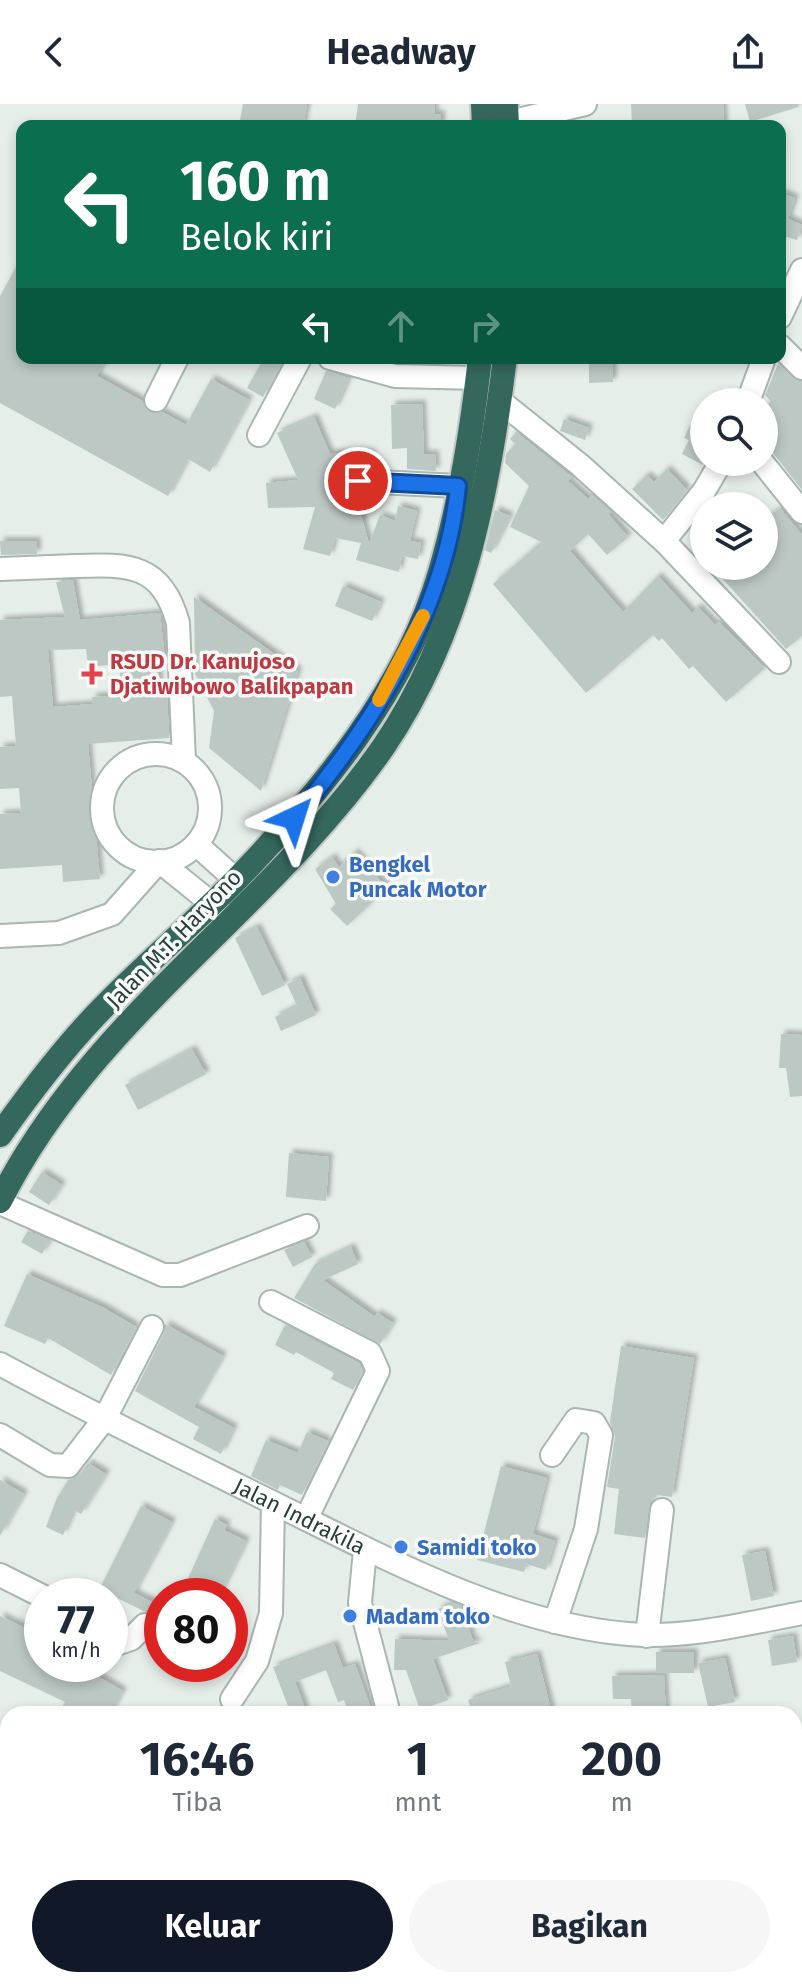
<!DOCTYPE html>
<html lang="id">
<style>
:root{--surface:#fff;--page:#f6f6f7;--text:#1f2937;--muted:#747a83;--accent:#111827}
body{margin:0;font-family:"Fira Sans",sans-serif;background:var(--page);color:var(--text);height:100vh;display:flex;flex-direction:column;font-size:30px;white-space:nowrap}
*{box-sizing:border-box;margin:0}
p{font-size:26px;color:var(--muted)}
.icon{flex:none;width:44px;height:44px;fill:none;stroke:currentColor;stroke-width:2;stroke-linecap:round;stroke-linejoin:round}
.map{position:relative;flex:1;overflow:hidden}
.panel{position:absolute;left:0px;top:1602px;width:802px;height:282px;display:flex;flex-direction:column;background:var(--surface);border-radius:24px 24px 0 0;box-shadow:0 4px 12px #0003}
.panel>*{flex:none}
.banner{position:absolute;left:16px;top:16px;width:770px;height:244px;border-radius:16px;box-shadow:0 4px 12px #0003;background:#0b6e4f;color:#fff;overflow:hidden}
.buttons{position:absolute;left:690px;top:284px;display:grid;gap:16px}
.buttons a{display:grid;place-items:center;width:88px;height:88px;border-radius:50%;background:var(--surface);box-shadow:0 4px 12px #0003;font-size:40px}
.speed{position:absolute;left:24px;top:1474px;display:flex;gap:16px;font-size:40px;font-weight:700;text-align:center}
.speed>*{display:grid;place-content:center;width:104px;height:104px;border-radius:50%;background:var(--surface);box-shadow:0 4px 12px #0003;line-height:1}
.speed small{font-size:20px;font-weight:400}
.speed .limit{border:12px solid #d22;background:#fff;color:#111}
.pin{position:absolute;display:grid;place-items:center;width:68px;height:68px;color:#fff;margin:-34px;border:4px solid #fff;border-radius:50%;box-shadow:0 2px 8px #0007}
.me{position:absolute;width:88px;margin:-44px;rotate:41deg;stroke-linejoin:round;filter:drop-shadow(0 0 6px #0008)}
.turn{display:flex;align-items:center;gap:28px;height:168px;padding:0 32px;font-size:36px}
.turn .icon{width:104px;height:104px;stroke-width:2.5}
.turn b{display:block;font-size:56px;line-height:68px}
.lanes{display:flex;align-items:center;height:76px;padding:0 32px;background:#0003;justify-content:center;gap:40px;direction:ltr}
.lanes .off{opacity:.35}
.eta{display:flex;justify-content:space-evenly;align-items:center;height:136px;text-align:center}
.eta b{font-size:48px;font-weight:700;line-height:56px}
.cta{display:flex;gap:16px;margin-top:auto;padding:16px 32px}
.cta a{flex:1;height:92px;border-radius:48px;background:var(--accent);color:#fff;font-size:32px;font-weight:700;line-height:92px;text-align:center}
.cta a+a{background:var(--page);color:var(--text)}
header{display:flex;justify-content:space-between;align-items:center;height:104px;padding:0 32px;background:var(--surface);font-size:36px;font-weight:700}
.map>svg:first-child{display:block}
.building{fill:#bcc8c3;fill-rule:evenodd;filter:url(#shadow)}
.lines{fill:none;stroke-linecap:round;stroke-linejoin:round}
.minor-casing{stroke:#a9b6b1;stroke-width:26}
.highway-casing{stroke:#c3c9c7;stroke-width:28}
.minor{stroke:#fff;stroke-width:22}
.highway{stroke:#35685d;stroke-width:24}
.route-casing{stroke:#114b97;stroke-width:20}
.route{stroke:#1a73e8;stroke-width:14}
.slow{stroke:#f59e0b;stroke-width:14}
.health-dot{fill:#e0444e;stroke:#f7faf8;stroke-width:3}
.shop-dot{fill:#3f7fe0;stroke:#f7faf8;stroke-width:3}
.labels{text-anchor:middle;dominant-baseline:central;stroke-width:7;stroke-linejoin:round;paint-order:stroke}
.health-label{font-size:22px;font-weight:bold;fill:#be3a42;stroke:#f7faf8;text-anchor:start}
.shop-label{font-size:22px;font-weight:bold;fill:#366cbe;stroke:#f7faf8;text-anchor:start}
.street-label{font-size:22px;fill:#273e38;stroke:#f7faf8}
</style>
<header><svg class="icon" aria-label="back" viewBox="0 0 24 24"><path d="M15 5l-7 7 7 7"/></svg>Headway<svg class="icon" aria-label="share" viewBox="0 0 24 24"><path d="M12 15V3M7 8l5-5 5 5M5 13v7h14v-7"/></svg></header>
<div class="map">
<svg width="802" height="1883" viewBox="0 0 802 1883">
<defs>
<filter id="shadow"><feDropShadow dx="4" dy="-4" stdDeviation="2" flood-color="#0004"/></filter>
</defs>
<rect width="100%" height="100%" fill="#e6eeea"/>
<g class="building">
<polygon points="243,0 307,0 303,22 239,22"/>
<polygon points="358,0 435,0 434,10 441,10 441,22 355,22"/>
<polygon points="631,0 723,0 724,22 632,22"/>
<polygon points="745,0 798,0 798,3 750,18"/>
<polygon points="780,89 795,94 788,115 802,121 797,136 780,131"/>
<polygon points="22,152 22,254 107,254 97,272 142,297 149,308 162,308 186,321 211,275 249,296 210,368 188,355 168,392 0,299 0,192"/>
<polygon points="264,254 284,254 263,293 247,284"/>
<polygon points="589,254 612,254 613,278 589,279"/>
<polygon points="778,260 793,274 802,278 802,386 773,349 764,345 764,305 771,297 765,291"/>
<polygon points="326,267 349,274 335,305 314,295"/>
<polygon points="422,300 424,350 435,350 436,367 407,365 407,344 392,345 391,301"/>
<polygon points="704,302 704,359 703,361 682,350 689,336 684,334 690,321 695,324"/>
<polygon points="314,313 330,350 371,349 371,364 333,370 323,380 327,392 333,396 356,392 369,440 380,411 395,417 398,402 417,407 410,437 421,439 418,455 402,452 399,468 356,456 361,439 335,434 330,452 303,445 315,403 268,404 266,379 298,376 277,329"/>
<polygon points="564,315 589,324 585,336 560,327"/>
<polygon points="516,328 572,373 568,377 588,395 592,391 611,408 608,410 628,433 607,451 588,430 570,447 623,508 658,472 692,509 698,503 715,521 719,518 765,564 726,598 693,562 689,565 662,534 659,537 653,531 586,589 493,480 541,438 510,423 529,382 505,359 506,350 515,340 510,335"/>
<polygon points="667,365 687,386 663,416 632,385 647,371 654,378"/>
<polygon points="780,404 802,431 802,532 786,545 711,462 764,462 764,416"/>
<polygon points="495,406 510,412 491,449 485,446"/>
<polygon points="0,437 37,437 37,450 1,451"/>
<path d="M 73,476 L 80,516 L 160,509 L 165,556 L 157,557 L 160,588 L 167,587 L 169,634 L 88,640 L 100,775 L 63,778 L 62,761 L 0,765 L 0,710 L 21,709 L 19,684 L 0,685 L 0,643 L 16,642 L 12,592 L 0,593 L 0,516 L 65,513 L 56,478 ZM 86,545 L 88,563 L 119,560 L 122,591 L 92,593 L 93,600 L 53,603 L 48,546 Z"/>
<polygon points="343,482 381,498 372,517 335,502"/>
<polygon points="194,493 298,567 261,687 209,644 214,607 195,570"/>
<polygon points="355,748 387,784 347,822 330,805 336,800 315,765 332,753 339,763"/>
<polygon points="257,823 285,881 262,892 235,834"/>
<polygon points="300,874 316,911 281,927 275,913 297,902 287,880"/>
<polygon points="781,930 802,931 802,992 790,993 786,964 779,964"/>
<polygon points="192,945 206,970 138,1006 125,981"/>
<polygon points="289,1049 329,1053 326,1097 286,1093"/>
<polygon points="42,1068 62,1081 49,1101 29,1088"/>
<polygon points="28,1127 50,1136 42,1150 21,1138"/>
<polygon points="304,1138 312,1153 293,1163 284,1146"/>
<polygon points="351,1143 358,1160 323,1176 375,1213 377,1209 393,1219 380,1240 294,1194 315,1160"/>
<polygon points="27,1170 104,1204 136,1223 111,1271 48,1234 45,1240 4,1222"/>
<polygon points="165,1220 223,1252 194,1303 234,1324 221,1350 193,1335 199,1323 135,1287 164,1229"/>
<polygon points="285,1221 359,1259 363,1267 353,1286 331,1275 334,1269 296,1248 294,1251 275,1241"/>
<polygon points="621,1242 694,1254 672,1393 657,1391 650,1398 645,1434 614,1430 619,1385 607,1383 615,1333 610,1318"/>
<polygon points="307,1328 328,1337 302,1391 280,1381 278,1386 251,1372 266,1336 298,1349"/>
<polygon points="88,1359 106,1370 81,1410 74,1406 63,1431 46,1423 57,1394 68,1376 79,1371"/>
<polygon points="501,1362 547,1374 533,1430 555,1437 546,1466 526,1460 524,1468 477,1456"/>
<polygon points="0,1376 24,1390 0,1432"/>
<polygon points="141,1402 172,1418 134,1489 162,1503 162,1516 113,1492 96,1492"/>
<polygon points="215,1415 227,1421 224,1426 246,1437 219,1492 197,1486 194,1492 180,1492"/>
<polygon points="765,1447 774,1492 751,1497 742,1451"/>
<polygon points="454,1499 461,1502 473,1537 480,1539 433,1555 448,1596 420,1606 406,1566 394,1566 395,1535 449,1537 438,1505"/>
<polygon points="0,1512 42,1532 42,1560 76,1560 123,1587 110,1610 58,1610 65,1598 0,1567"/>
<polygon points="793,1532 797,1558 772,1562 768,1536"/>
<polygon points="334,1540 343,1564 355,1560 373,1610 348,1610 344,1596 338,1598 326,1566 295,1578 307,1610 291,1610 273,1563"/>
<rect x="656" y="1548" width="38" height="21"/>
<polygon points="537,1550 552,1610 472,1610 468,1596 511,1582 505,1558"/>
<polygon points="725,1554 735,1598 708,1603 698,1559"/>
<polygon points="664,1571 666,1610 632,1610 631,1595 613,1595 612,1572"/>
</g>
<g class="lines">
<defs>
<g id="minor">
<polyline points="493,22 585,0"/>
<polyline points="780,213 802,166"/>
<polyline points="780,242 802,264"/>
<polyline points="330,254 395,272 478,274"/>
<polyline points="156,296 177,254"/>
<polyline points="500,297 580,361 664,437 779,558"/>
<polyline points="748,298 764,254"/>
<polyline points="259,331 300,254"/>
<polyline points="762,358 802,408"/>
<polyline points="337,383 358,377 458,382"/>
<polyline points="664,437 704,387 721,358"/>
<path d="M 0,465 C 25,464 51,463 76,462 C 129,460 162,460 178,519 L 184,657"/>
<circle cx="156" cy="704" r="54"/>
<polyline points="196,740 236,776"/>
<polyline points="0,832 59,829 112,810 159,757 226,811"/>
<polyline points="0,1099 163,1171 180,1171 307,1122"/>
<polyline points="271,1198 370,1249 378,1267 306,1415"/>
<path id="s1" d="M 0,1260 C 99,1314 202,1363 304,1414 C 402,1463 516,1521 628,1530 C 685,1535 745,1520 802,1509"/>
<polyline points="0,1331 50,1361 68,1362 105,1314 152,1223"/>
<polyline points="552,1351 576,1316 594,1319 601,1331 586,1425 555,1518"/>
<polyline points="365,1446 360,1499 389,1610"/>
<polyline points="0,1471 42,1492"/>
<polyline points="647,1532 662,1406"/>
<polyline points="110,1542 131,1535 145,1521"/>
<polyline points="232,1595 257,1557 271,1509 273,1399"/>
<polyline points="471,1876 474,1883"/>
<polyline points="5,1883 8,1868"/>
<polyline points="417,1883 423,1876"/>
</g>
<g id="highway">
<polyline points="483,0 484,22"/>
<polyline points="506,0 507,22"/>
<path d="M 0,1031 C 29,990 60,949 94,913 C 140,864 192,822 238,774 C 321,688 406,585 440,468 C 460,400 472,325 480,254"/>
<path d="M 0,1097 C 92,913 271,806 384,642 C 462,527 488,390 505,254"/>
</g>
</defs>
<use href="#minor" class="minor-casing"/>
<use href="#highway" class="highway-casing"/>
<use href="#minor" class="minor"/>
<use href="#highway" class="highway"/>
</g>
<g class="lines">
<defs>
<path id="route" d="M 294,714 C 373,621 446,506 458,382 L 358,377"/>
</defs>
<use href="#route" class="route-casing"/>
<use href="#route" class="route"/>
<polyline class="slow" points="379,596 423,512"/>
</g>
<path class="health-dot" d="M88 558h8v8h8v8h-8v8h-8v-8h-8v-8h8z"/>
<g class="shop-dot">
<circle cx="333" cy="773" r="8"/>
<circle cx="401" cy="1443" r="8"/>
<circle cx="350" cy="1512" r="8"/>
</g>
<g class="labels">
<g class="health-label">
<text x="110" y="557">RSUD Dr. Kanujoso<tspan x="110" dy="25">Djatiwibowo Balikpapan</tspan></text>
</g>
<g class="shop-label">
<text x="349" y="760">Bengkel<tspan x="349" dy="25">Puncak Motor</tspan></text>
<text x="417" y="1443">Samidi toko</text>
<text x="366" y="1512">Madam toko</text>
</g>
<g class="street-label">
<text transform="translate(174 835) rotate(-46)">Jalan M.T. Haryono</text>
<text stroke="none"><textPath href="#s1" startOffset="336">Jalan Indrakila</textPath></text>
</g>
</g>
</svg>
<div class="buttons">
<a><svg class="icon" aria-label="search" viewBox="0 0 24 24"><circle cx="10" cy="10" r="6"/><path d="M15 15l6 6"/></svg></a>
<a><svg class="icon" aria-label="layers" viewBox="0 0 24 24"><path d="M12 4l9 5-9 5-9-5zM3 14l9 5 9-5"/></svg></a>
</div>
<div class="speed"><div>77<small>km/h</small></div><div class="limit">80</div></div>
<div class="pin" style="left:358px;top:377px;background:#d93025"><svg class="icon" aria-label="arrive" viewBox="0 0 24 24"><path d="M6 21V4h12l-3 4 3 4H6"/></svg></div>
<svg class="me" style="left:294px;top:714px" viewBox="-20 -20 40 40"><path d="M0-17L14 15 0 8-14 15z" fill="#1a73e8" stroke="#fff" stroke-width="4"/></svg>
<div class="banner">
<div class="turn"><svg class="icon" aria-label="left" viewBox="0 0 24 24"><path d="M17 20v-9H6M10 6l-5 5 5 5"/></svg><div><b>160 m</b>Belok kiri</div></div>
<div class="lanes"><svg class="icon" aria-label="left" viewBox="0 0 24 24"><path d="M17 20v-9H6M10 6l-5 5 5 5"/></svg><svg class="icon off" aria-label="ahead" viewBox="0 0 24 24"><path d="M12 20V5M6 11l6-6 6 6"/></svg><svg class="icon off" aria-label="right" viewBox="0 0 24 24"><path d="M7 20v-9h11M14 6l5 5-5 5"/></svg></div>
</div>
<section class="panel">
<div class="eta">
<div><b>16:46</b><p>Tiba</p></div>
<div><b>1</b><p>mnt</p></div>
<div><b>200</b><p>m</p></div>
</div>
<div class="cta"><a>Keluar</a><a>Bagikan</a></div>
</section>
</div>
